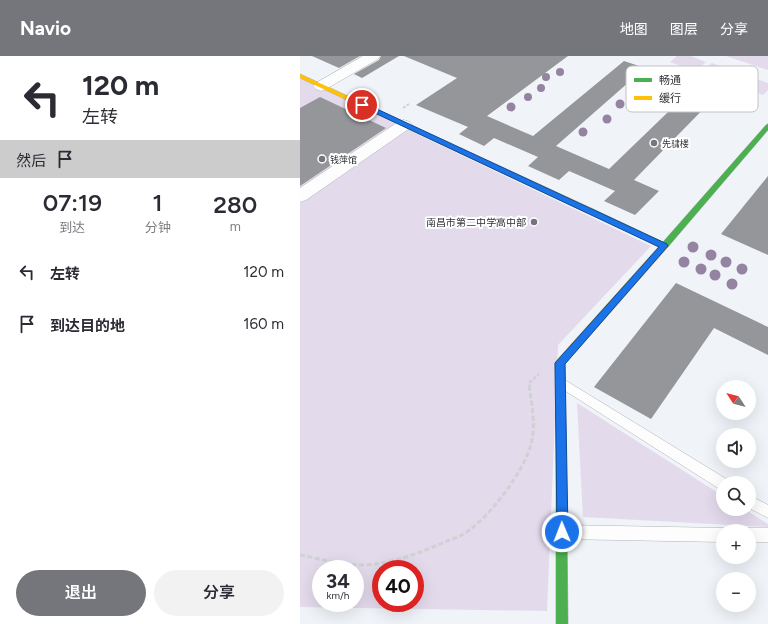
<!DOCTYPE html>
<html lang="zh">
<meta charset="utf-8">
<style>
:root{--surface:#fff;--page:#f2f2f3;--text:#2b2b33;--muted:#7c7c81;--accent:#74767b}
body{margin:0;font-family:Figtree,"Noto Sans SC",sans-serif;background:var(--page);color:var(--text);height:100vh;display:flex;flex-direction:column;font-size:15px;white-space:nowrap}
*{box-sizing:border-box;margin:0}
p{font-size:13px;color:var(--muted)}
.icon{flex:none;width:22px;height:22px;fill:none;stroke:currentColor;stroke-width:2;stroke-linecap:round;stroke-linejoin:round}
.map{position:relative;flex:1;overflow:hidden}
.sheet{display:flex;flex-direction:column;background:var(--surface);width:300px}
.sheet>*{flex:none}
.guide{background:#fff;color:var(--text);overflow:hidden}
.needle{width:26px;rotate:306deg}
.tools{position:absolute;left:416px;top:324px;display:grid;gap:8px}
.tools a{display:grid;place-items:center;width:40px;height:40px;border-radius:50%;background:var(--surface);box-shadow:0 4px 16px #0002;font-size:20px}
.speed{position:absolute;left:12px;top:504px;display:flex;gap:8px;font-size:20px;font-weight:700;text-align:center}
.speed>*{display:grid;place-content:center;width:52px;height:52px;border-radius:50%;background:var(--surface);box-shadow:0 4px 16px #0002;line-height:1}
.speed small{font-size:10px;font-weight:400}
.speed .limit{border:6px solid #d22;background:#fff;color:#111}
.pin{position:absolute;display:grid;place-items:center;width:34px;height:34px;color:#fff;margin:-17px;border:2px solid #fff;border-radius:50%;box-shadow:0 1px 4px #0007}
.me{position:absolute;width:44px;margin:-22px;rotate:359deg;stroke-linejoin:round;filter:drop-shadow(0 0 3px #0008)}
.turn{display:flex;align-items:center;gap:14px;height:84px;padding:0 16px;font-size:18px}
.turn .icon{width:52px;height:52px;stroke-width:2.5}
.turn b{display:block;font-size:28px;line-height:34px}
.then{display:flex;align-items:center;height:38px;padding:0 16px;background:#0003;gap:8px;font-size:15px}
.eta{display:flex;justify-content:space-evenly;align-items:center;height:68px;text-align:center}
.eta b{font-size:24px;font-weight:600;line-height:28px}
.button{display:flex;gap:8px;margin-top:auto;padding:8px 16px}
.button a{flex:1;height:46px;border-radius:24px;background:var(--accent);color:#fff;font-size:16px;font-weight:600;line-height:46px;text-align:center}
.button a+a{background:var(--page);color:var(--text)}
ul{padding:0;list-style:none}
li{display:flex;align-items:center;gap:12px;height:52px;padding:0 16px}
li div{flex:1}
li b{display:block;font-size:15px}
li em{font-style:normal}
header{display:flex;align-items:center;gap:24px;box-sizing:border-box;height:56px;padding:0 20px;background:var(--accent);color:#fff}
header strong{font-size:19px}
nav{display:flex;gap:22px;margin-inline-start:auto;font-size:14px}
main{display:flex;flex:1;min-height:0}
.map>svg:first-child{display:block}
.green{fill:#e3daec;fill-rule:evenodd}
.building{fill:#959699}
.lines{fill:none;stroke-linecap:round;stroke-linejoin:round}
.lane-casing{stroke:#b2b4b8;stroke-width:1}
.street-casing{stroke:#b2b4b8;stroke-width:1}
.fast-casing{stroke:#b2b4b8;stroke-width:1}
.slow-casing{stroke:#b2b4b8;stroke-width:1}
.path-far2{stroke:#d0d1d3;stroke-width:2;stroke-dasharray:3 1.5;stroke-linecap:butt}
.path-far1{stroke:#d0d1d3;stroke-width:2.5;stroke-dasharray:3.5 2;stroke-linecap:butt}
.path{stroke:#d0d1d3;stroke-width:3;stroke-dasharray:5 2.5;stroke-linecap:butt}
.lane{fill:#fdfdfe;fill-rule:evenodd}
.street{fill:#fdfdfe;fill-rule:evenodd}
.fast{fill:#4caf50;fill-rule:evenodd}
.slow{fill:#ffc107;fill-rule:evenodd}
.tree{fill:#9584a1}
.route{fill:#1a73e8;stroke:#114b97}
.poi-dot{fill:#74767b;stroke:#fff;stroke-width:1.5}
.labels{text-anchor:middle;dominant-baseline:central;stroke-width:4;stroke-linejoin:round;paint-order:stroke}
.far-poi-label{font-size:9px;fill:#323337;stroke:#fff;text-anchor:start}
.poi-label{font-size:10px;fill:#323337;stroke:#fff;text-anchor:end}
.key{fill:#fff;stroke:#c2c2c3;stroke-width:1}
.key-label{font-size:11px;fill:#323337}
</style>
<header>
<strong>Navio</strong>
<nav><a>地图</a><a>图层</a><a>分享</a></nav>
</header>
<main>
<section class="sheet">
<div class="guide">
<div class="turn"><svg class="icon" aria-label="left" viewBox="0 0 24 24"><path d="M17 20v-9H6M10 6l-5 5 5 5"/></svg><div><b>120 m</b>左转</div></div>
<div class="then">然后<svg class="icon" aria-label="arrive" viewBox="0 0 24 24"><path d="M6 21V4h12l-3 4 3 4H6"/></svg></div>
</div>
<div class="eta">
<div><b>07:19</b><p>到达</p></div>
<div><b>1</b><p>分钟</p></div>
<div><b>280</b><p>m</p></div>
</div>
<ul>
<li><svg class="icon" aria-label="left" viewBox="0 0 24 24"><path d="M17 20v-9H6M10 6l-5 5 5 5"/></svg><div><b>左转</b></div><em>120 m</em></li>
<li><svg class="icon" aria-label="arrive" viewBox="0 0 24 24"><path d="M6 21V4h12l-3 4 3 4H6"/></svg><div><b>到达目的地</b></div><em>160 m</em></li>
</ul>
<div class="button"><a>退出</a><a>分享</a></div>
</section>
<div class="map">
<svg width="468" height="568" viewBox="0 0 468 568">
<rect width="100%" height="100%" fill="#f0f3f8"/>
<g class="green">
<polygon points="377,0 391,0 406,6 395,15 370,6"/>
<polygon points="426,0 468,0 468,14"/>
<polygon points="412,7 439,17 428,26 401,17"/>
<polygon points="445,19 468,27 468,34 463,39 435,29"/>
<path d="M 0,22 L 351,190 L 258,289 L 247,555 L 0,551 ZM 21,513 L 55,513 L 55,547 L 21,547 ZM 81,513 L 115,513 L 115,547 L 81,547 Z"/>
<polygon points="277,347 423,440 423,453 444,453 468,468 468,471 283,461"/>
</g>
<g class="building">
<polygon points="12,0 60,0 39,12"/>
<polygon points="81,0 99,0 62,22 54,18 79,4"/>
<polygon points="104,0 268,0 187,60 233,80 324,5 345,12 256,90 309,113 395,30 418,38 334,124 359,135 335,159 304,145 315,135 269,115 259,124 228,110 238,101 194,82 184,90 159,78 168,71 116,49 157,22"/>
<polygon points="20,41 86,72 0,130 0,52"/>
<polygon points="468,120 468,199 421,178"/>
<polygon points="376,227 468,271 468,299 414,272 351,363 294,331"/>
</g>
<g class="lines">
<defs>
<g id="lane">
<polygon points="260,321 428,424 429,427 423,427 423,434 418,432 256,329 254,326 256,323"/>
<polygon points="449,439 468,449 468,462 449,452"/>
<polygon points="262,469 423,472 428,475 423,475 423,486 262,483 257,481 255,476 257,471"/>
<polygon points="449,472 468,472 468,486 449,486 449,475 444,475"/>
</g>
<g id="street">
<polygon points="63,0 80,0 78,3 26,33 21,35 16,33 13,30 16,27"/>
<polygon points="104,64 110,66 112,69 110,72 6,144 0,146 0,132 98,66"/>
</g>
<g id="fast">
<polygon points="468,68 468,74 367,192 361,192 284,154 285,152 291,152 363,186 466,69"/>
<polygon points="261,380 265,381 266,384 268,568 256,568 256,384 257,381"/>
</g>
<g id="slow">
<polygon points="0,18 291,152 292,154 291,156 285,156 0,22"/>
<polygon points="364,187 368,190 367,192 265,308 266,384 265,387 261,388 257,387 256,384 255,307 257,304 361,188"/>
</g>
</defs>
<use href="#lane" class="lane-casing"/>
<use href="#street" class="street-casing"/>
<use href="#fast" class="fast-casing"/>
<use href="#slow" class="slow-casing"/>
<polyline class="path-far2" points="103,52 109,48"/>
<polyline class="path-far1" points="230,332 229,327 239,318"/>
<path class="path" d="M 0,499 C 21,503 42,509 63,509 C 92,508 119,497 145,486 C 150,483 157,482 162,479 C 187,465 224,416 231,388 C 236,370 232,349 229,331"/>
<use href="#lane" class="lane"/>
<use href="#street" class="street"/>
<use href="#fast" class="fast"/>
<use href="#slow" class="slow"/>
</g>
<g class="tree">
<circle cx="260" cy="16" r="4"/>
<circle cx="246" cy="21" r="4"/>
<circle cx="241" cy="32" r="4"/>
<circle cx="228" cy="41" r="4"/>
<circle cx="320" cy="48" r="4.5"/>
<circle cx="211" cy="51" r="4.5"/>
<circle cx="307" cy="63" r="4.5"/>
<circle cx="283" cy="76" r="4.5"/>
<circle cx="393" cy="191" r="5.5"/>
<circle cx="411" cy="199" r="5.5"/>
<circle cx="384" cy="206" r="5.5"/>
<circle cx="426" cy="206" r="5.5"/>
<circle cx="401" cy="213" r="5.5"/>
<circle cx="442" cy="213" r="5.5"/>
<circle cx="415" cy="219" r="5.5"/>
<circle cx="432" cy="228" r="5.5"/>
</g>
<polygon class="route" points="60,47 64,47 367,188 368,190 265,308 268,476 266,480 262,482 258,480 257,476 255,307 359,191 60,50"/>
<g class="poi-dot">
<circle cx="354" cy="87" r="4"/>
<circle cx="22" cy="103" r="4"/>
<circle cx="234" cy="166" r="4"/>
</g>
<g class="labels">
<g class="far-poi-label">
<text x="362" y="87">先骕楼</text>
<text x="30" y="103">钱萍馆</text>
</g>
<g class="poi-label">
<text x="226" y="166">南昌市第二中学高中部</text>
</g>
</g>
<rect x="326" y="10" width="132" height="46" rx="6" class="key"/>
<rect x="334" y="22" width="18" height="4" fill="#4caf50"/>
<rect x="334" y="40" width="18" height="4" fill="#ffc107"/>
<g class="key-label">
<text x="359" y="28">畅通</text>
<text x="359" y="46">缓行</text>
</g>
</svg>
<div class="tools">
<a><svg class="needle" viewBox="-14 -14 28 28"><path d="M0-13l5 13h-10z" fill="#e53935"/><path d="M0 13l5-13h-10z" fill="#7c7c81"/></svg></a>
<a><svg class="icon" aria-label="sound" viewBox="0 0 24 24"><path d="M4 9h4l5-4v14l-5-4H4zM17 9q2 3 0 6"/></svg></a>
<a><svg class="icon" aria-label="search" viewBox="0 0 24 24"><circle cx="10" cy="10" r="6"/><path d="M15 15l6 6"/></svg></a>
<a>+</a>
<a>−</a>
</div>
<div class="speed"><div>34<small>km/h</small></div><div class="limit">40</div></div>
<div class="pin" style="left:62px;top:49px;background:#d93025"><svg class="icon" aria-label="arrive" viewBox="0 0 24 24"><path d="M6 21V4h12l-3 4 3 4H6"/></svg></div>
<svg class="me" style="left:262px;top:476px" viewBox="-20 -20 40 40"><circle r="17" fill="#1a73e8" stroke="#fff" stroke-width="3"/><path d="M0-11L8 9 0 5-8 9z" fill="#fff"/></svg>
</div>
</main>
